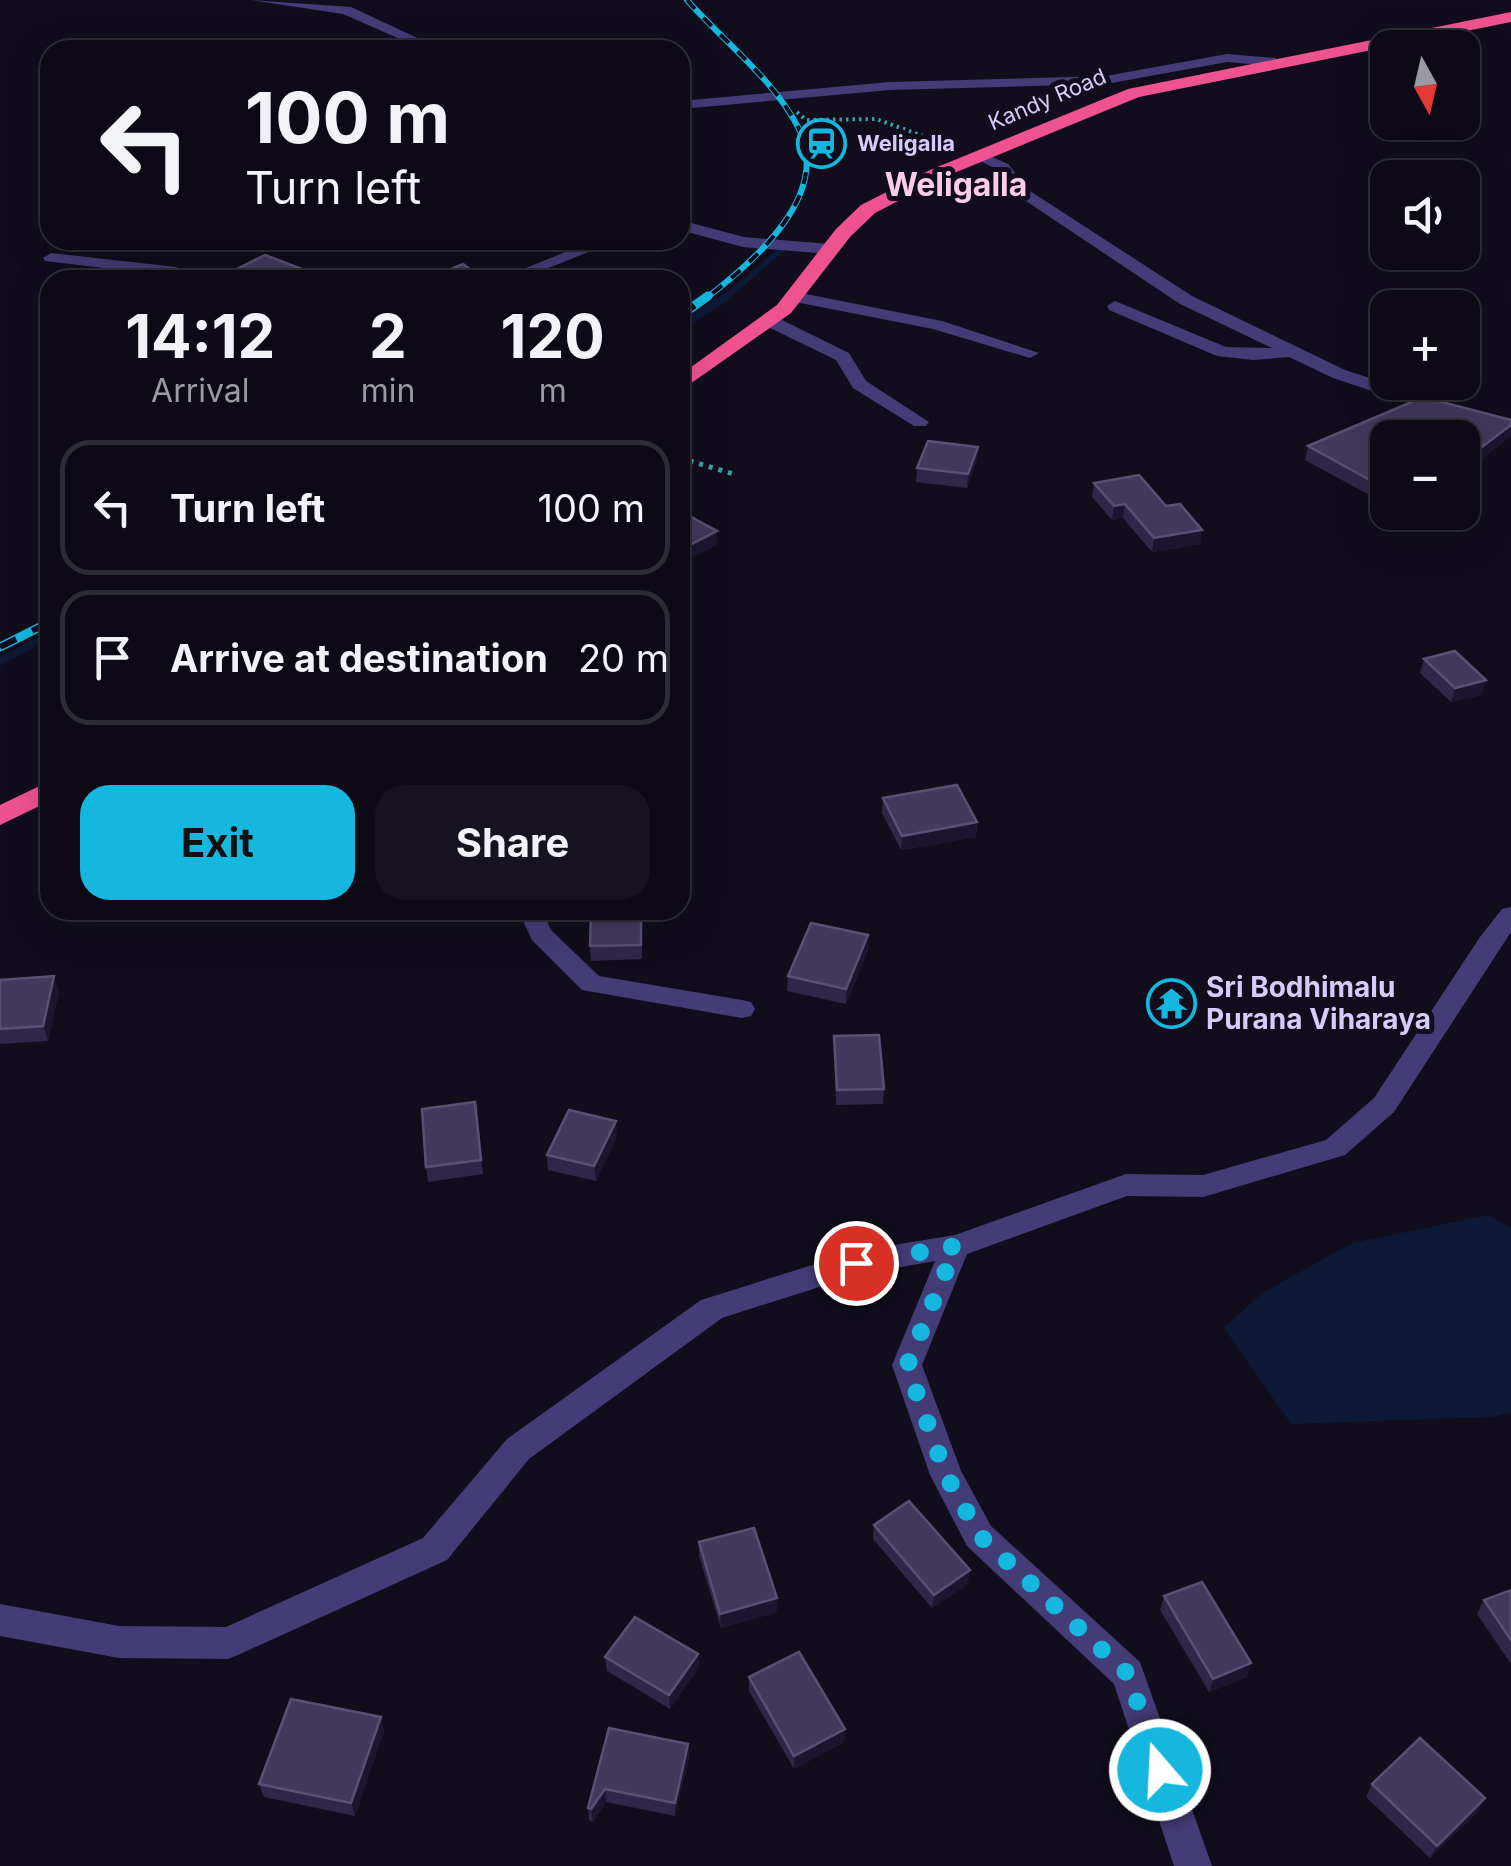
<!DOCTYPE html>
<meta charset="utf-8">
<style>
:root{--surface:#0d0a15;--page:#16131e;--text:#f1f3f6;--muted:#9a9aa0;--line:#2d2b34;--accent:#15b7de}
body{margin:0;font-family:Inter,sans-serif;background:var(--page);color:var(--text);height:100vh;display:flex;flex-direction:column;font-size:38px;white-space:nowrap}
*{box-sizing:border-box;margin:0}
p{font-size:32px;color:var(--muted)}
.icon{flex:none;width:55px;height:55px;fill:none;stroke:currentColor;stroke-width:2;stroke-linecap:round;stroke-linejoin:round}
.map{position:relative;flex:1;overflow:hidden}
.details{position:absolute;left:40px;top:270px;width:650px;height:650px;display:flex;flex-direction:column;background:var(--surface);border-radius:30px;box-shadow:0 10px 40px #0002,0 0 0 2px var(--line)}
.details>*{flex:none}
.hud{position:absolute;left:40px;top:40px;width:650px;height:210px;border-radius:30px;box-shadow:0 10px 40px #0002,0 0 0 2px var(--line);background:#0d0a15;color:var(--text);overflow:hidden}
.needle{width:65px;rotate:172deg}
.tools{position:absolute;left:1370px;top:30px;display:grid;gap:20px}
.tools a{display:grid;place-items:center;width:110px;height:110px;border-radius:20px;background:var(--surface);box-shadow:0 10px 40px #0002,0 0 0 2px var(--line);font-size:50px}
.pin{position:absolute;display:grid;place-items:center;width:85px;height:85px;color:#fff;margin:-42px;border:5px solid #fff;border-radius:50%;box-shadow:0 2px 10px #0007}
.me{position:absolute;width:110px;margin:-55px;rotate:341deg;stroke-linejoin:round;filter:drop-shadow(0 0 8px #0008)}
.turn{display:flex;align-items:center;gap:35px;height:210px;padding:0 40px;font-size:45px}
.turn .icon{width:130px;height:130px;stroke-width:2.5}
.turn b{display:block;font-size:70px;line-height:85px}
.eta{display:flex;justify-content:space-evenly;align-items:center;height:170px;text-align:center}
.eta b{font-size:60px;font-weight:700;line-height:70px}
.button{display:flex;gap:20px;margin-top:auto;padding:20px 40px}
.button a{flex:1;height:115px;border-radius:30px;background:var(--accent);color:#111;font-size:40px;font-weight:700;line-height:115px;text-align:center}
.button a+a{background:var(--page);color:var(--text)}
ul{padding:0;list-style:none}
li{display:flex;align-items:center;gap:30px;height:135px;margin:0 20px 15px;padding:0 20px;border:5px solid var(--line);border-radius:30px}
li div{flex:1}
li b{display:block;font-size:38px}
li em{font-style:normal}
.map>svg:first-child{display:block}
.water{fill:#0d1835}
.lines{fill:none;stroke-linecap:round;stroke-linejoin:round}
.stream-far1{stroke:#0d1835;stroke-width:6}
.stream{stroke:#0d1835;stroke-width:8}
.path-far1{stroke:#38a0a3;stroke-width:4;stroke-dasharray:2.5 4;stroke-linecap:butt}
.path{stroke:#38a0a3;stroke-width:5;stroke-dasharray:4 6;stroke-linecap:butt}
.minor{fill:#443c76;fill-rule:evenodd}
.highway{fill:#ef538f;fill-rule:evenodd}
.rail-far1-casing{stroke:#15b7de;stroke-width:6}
.rail-casing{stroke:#15b7de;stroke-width:9}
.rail-far1{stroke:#110d1c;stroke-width:4;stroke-dasharray:12;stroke-linecap:butt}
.rail{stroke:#110d1c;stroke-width:6;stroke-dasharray:18;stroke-linecap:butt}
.wall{fill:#302748}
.shaded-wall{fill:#1c152f}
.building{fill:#42395b;stroke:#595074;stroke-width:2.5}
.route{stroke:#15b7de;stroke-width:18;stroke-dasharray:0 32.4}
.labels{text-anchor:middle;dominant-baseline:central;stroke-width:10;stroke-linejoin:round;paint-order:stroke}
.far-street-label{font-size:22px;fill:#d6ccfa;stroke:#110d1c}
.far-poi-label{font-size:22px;font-weight:bold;fill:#d6ccfa;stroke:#110d1c;text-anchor:start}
.poi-label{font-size:28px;font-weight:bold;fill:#d6ccfa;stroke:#110d1c;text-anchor:start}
.far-district-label{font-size:32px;font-weight:bold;fill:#facee6;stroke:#110d1c}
</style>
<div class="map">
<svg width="1511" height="1866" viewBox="0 0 1511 1866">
<rect width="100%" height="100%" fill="#110d1c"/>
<polygon class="water" points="1488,1215 1511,1228 1511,1412 1492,1417 1291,1424 1224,1328 1262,1293 1352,1243"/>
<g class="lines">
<polyline class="stream-far1" points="724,299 781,250"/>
<g class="stream">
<polyline points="680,326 728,296"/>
<polyline points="0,661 50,635"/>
</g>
<polyline class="path-far1" points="797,112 806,120 876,119 951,146"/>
<polyline class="path" points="680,458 737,475"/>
<g class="minor">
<polygon points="251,0 351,7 443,50 425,50 343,14"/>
<polygon points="1227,54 1275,58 1282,62 1275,66 1227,62 1106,84 890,90 680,109 680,101 890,82 1106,76"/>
<polygon points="981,152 1008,164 1030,191 1192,296 1345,370 1442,402 1511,419 1511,429 1430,410 1333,378 1289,357 1253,360 1217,356 1109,310 1107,306 1115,301 1226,347 1272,348 1180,304 1020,197 998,170 976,159 976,153"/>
<polygon points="680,220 744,237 830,244 838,249 830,254 743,247 680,230"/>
<polygon points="595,240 618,240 519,280 496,280"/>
<polygon points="51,253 176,267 204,280 45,261 43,258"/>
<polygon points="796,292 942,321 1039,353 1030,358 933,329 790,301 788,297"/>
<polygon points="764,317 776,317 849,353 866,381 929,422 926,426 914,426 853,388 836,360 764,325"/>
<polygon points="1511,907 1511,932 1394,1112 1345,1155 1203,1197 1127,1196 967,1254 922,1365 961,1471 991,1526 1140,1662 1212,1866 1174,1866 1114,1684 967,1546 930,1475 892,1365 935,1261 857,1275 722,1318 529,1459 447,1560 240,1654 228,1659 119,1658 0,1636 0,1604 119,1626 226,1627 423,1538 507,1439 701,1300 857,1251 955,1235 1126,1174 1203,1175 1326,1140 1374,1098 1480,937 1502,909"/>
<polygon points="518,910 542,910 551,930 599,976 742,1000 751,1002 755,1009 751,1016 742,1018 582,990 532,940"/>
</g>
<g class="highway">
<polygon points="1511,12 1511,22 1139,97 942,178 875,213 850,237 791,313 680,391 680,375 777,305 836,229 861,205 930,170 1128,89"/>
<polygon points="50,781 50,801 0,825 0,805"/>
</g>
<defs>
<path id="rail-far1" d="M 687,0 C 723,41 774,79 799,129 C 832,196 752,263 705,299"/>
<g id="rail">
<polyline points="680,316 708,296"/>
<polyline points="0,647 50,622"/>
</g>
</defs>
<use href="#rail-far1" class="rail-far1-casing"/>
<use href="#rail" class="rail-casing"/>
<use href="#rail-far1" class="rail-far1"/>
<use href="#rail" class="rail"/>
</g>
<g class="wall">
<polygon points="1511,420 1511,436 1462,474 1462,438 1388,438 1388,505 1305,460 1308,446"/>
<polygon points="978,447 977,460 967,488 916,482 917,468"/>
<polygon points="1094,483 1166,506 1202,530 1200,544 1152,552 1123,518 1112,520 1092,497"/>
<polygon points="1424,659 1482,695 1451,702 1420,673"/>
<polygon points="883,798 977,822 976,837 901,850 882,813"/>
<polygon points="642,910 642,959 591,961 590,946"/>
<polygon points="868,935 868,950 846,1004 787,991 788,976"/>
<polygon points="0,980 59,991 48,1041 0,1044"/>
<polygon points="834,1036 884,1089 883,1104 836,1105"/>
<polygon points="477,1117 483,1174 428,1182 426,1167"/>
<polygon points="617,1136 596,1181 548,1170 547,1155"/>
<polygon points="874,1525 968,1584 932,1608 873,1539"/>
<polygon points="699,1542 777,1612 721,1628 699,1556"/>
<polygon points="1511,1590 1511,1664 1477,1614 1484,1600"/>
<polygon points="1164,1596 1247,1677 1209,1692 1160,1610"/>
<polygon points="698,1654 699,1667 670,1709 607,1671 605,1657"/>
<polygon points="749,1677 845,1729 844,1742 794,1769 749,1691"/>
<polygon points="609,1728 688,1744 689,1757 675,1816 606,1802 593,1822 589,1820 588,1808"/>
<polygon points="384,1730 355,1816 264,1797 259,1784"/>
<polygon points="1372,1784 1485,1798 1478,1811 1430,1858 1366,1797"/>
</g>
<g class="shaded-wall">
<polygon points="1511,425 1511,436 1462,474 1462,462"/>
<polygon points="978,447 977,460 967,488 968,474"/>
<polygon points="1125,504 1123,518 1112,520 1114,506"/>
<polygon points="1202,530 1200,544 1152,552 1154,538"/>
<polygon points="717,531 717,545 680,564 680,550"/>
<polygon points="1486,680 1482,695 1451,702 1455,688"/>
<polygon points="977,822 976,837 901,850 902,836"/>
<polygon points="680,864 682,864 683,879 680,879"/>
<polygon points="868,935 868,950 846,1004 846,989"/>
<polygon points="54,976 59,991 48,1041 43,1026"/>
<polygon points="616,1121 617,1136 596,1181 594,1166"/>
<polygon points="970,1570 968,1584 932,1608 934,1595"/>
<polygon points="777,1598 777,1612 721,1628 720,1614"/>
<polygon points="698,1654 699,1667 670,1709 669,1695"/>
<polygon points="1251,1663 1247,1677 1209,1692 1213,1679"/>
<polygon points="381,1717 384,1730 355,1816 351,1803"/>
<polygon points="845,1729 844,1742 794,1769 794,1756"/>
<polygon points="688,1744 689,1757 675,1816 675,1803"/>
<polygon points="605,1789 606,1802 593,1822 591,1809"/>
<polygon points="1485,1798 1478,1811 1430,1858 1437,1846"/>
</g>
<g class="building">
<polygon points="265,255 331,280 243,280 227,274"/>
<polygon points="463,264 485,280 436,280 432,277"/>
<polygon points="1423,397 1511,420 1511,425 1462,462 1462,438 1388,438 1388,490 1308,446"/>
<polygon points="928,441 978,447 968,474 917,468"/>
<polygon points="1139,475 1166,506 1180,504 1202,530 1154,538 1125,504 1114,506 1094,483"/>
<polygon points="682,512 717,531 680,550 680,513"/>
<polygon points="1455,651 1486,680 1455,688 1424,659"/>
<polygon points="957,785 977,822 902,836 883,798"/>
<polygon points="591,910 641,910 641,945 590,946"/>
<polygon points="811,923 868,935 846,989 788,976"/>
<polygon points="54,976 43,1026 0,1029 0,980"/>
<polygon points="879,1035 884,1089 837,1090 834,1036"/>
<polygon points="475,1102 481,1160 426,1167 422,1109"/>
<polygon points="569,1110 616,1121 594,1166 547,1155"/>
<polygon points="909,1501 970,1570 934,1595 874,1525"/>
<polygon points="754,1528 777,1598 720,1614 699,1542"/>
<polygon points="1202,1582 1251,1663 1213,1679 1164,1596"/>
<polygon points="1511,1590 1511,1640 1484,1600"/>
<polygon points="635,1617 698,1654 669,1695 605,1657"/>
<polygon points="799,1652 845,1729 794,1756 749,1677"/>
<polygon points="291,1699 381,1717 351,1803 259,1784"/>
<polygon points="609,1728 688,1744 675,1803 605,1789 591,1809 588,1808"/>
<polygon points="1420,1738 1485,1798 1437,1846 1372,1784"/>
</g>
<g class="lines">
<polyline class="route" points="856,1263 956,1246 907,1366 946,1475 980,1536 1128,1674 1160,1770"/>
</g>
<defs>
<symbol id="station-ring" viewBox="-11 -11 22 22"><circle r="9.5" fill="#110d1c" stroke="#15b7de" stroke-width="1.5"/><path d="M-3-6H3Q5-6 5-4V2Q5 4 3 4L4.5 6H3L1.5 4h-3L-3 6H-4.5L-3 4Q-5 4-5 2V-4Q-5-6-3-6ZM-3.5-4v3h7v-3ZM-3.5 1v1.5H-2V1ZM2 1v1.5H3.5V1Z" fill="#15b7de"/></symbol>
<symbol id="temple-ring" viewBox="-11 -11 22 22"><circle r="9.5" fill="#110d1c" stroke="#15b7de" stroke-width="1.5"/><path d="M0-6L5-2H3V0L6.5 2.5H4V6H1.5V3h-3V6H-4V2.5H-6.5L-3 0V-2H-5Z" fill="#15b7de"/></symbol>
</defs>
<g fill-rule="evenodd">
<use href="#station-ring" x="794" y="116" width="55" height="55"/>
<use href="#temple-ring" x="1144" y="976" width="55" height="55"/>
</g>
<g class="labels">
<g class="far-street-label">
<text transform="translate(1047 99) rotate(-23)">Kandy Road</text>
</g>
<g class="far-poi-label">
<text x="857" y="143">Weligalla</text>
</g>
<g class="poi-label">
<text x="1206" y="987">Sri Bodhimalu<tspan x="1206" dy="32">Purana Viharaya</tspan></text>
</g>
<g class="far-district-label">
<text x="956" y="184">Weligalla</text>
</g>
</g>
</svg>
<div class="tools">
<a><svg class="needle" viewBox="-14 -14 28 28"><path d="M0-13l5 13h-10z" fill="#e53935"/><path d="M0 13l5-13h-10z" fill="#9a9aa0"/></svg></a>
<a><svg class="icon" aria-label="sound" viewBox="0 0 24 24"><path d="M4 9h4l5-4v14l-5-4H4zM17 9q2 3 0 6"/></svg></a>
<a>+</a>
<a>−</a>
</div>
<div class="pin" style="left:856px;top:1263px;background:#d93025"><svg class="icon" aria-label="arrive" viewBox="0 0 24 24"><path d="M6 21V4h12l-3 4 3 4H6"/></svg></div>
<svg class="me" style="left:1160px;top:1770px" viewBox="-20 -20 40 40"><circle r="17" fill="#15b7de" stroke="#fff" stroke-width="3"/><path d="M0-11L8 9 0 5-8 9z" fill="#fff"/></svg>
<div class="hud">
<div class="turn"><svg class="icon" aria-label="left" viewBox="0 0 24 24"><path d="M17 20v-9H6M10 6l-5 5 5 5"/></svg><div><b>100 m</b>Turn left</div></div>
</div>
<section class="details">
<div class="eta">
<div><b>14:12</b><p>Arrival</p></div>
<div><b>2</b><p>min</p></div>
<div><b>120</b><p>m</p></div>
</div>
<ul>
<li><svg class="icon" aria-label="left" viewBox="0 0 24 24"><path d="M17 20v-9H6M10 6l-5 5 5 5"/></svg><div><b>Turn left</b></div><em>100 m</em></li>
<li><svg class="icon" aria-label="arrive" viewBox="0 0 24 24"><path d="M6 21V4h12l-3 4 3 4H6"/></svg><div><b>Arrive at destination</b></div><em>20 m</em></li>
</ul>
<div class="button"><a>Exit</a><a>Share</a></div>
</section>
</div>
